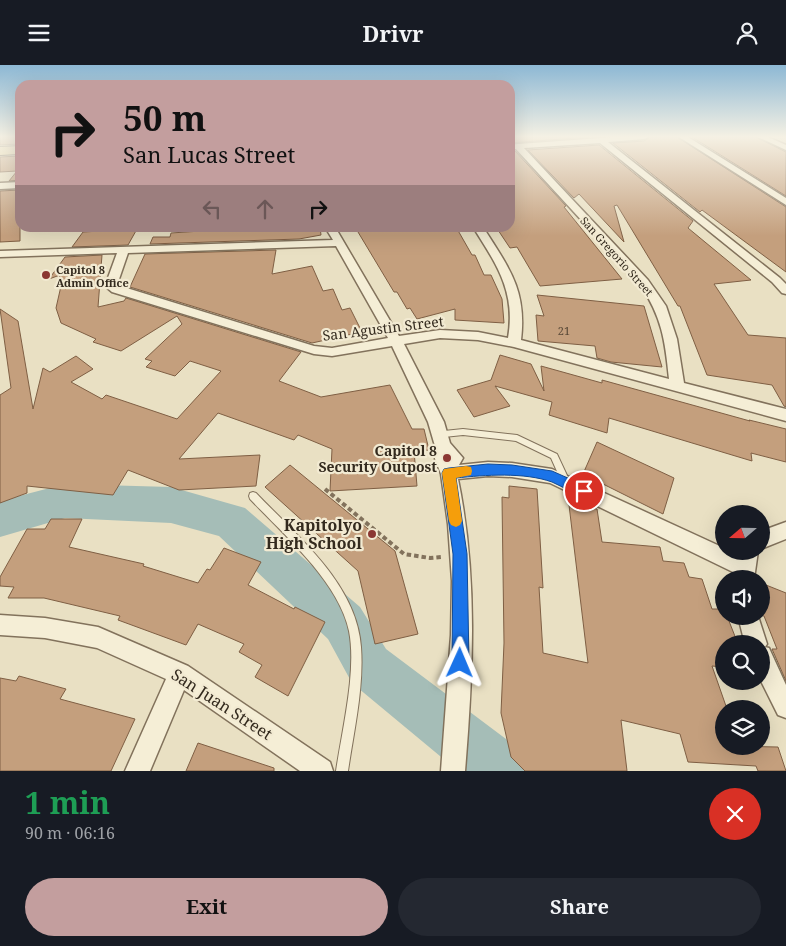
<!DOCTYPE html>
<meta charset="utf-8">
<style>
:root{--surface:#171b24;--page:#242831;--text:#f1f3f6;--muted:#9ea1a6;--accent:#c39e9e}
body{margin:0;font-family:"Noto Serif",serif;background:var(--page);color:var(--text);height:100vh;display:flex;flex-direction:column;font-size:19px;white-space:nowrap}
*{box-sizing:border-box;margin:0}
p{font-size:16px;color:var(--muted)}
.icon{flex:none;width:28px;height:28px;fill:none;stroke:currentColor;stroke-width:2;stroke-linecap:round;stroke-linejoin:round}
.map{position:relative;height:706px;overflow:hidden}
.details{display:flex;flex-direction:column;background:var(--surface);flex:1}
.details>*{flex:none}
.top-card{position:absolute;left:15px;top:15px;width:500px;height:152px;border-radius:15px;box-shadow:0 5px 20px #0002;background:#c39e9e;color:#111;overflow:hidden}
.needle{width:32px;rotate:250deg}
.buttons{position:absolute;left:715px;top:440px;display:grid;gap:10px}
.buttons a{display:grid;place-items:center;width:55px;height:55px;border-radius:50%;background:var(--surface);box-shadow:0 5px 20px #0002;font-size:25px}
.pin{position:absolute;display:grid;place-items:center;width:42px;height:42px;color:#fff;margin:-21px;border:2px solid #fff;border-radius:50%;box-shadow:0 1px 5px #0007}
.me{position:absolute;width:55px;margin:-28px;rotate:1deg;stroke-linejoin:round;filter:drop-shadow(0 0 4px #0008)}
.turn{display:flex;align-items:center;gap:18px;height:105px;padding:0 25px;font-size:22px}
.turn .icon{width:65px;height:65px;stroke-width:2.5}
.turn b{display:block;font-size:35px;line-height:42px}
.lanes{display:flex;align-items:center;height:48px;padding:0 25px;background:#0003;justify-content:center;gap:25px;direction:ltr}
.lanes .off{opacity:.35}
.round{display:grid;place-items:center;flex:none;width:52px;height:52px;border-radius:26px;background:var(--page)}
.headline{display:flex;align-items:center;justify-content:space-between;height:85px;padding:0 25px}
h1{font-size:30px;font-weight:700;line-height:38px;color:#1e9e55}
.primary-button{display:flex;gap:10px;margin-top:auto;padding:10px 25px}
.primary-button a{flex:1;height:58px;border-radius:30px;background:var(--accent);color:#111;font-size:20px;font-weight:700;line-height:58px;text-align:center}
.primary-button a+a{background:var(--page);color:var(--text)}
header{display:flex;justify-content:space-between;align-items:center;height:65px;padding:0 25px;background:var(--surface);font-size:22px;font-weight:700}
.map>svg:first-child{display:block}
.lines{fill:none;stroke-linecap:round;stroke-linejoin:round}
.river{fill:#a5bdb7;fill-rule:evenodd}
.building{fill:#c49f7d;stroke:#7f5f44}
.service-casing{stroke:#82725c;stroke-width:2}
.minor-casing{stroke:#82725c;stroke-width:3}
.primary-casing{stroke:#504130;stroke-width:2}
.path{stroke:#82725c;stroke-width:4;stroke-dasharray:4.5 3;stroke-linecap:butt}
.service{fill:#f5eed6;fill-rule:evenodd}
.minor{fill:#f5eed6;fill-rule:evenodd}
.primary{fill:#e9d79e;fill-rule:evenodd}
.route{fill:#1a73e8;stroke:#114b97}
.slow{fill:#f59e0b}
.poi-dot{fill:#8b3732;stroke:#f2ead2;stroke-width:2}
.labels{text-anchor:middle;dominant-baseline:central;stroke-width:4.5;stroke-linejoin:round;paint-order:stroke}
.far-street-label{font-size:11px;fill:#332a1e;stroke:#f2ead2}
.far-poi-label{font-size:11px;font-weight:bold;fill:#332a1e;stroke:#f2ead2;text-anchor:start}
.number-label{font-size:11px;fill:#574736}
.street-label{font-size:14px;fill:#332a1e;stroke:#f2ead2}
.poi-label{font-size:14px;font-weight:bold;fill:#332a1e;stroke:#f2ead2;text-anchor:end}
.near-poi-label{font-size:16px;font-weight:bold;fill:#332a1e;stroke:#f2ead2;text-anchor:end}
.near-street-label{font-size:16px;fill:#332a1e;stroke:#f2ead2}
</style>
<header><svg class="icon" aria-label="menu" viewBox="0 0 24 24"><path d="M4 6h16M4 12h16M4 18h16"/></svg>Drivr<svg class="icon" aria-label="person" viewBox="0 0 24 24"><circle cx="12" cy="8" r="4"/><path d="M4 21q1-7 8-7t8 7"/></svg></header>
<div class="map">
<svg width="786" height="706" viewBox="0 0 786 706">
<rect width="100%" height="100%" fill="#e9e0c3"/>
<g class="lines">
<polygon class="river" points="65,419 171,422 245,443 360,542 386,584 522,686 530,706 458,706 352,618 328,574 219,471 171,458 65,453 0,472 0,436"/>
</g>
<g class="building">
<polygon points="0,72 20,72 20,79 0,80"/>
<polygon points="510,72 589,72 510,78"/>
<polygon points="650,72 677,72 786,142 786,207 702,145 700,147 613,78 644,76"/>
<polygon points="692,72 756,72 786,87 786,131"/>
<polygon points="599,80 693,156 688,163 751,215 714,219 748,270 786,273 786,342 784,341 772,320 707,310 680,241 678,241 617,140 614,141 624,177 579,129 574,133 528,85"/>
<polygon points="510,86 515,86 566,141 564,142 622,214 540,221 517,182 510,183 496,162 510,162"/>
<polygon points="20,91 20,115 9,116 17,106 0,107 0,92"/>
<polygon points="20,125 20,176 0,177 0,126"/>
<polygon points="202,162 320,162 321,170 299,174 150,179 153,172 170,172 171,168 201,166"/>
<polygon points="355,162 456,162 472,190 475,190 484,210 491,210 502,234 504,258 455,255 455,244 417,254 410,243 407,244 397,227 394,227"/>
<polygon points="137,164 128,180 72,182 83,167"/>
<polygon points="276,185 272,209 312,201 323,226 333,224 342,245 350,243 362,267 312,278 130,222 145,189"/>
<polygon points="102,190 98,242 124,236 126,233 301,287 279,316 321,332 390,320 412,364 424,364 429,385 414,386 417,421 330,426 332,384 298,370 294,375 218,348 179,394 260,390 256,421 179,425 128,405 113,430 27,421 27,428 0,438 0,330 11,323 0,244 18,256 33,344 43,303 50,307 76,291 93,304 71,317 102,334 106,330 177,354 221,306 190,296 175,311 146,302 152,296 145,294 182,259 177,251 121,286 93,277 96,274 61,258 56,243 61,221 57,222 60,210 49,214 65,192"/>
<polygon points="537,230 644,241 662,302 611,297 597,293 595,281 538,276 536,250 544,251"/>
<polygon points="500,290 531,299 544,326 541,301 602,318 602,315 750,356 749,355 786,364 786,397 751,388 752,396 609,353 607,368 549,350 552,337 495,321 510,341 474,352 457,325 491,315"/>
<polygon points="597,377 674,413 663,449 583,409"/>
<polygon points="290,400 395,486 418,569 375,579 358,506 265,422"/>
<polygon points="509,421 537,424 543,523 539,522 543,588 588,598 569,440 597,444 602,477 660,482 663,496 684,498 689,512 702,514 712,544 724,544 724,551 727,551 738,579 724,579 724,602 712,601 727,644 724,644 724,681 778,682 786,706 758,706 756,701 688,697 680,669 621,655 627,706 525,706 511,692 501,648 504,578 502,432 509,433"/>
<polygon points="51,454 82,454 69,482 144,499 143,501 198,518 207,504 210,505 224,483 261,497 248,520 294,544 295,542 325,557 288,631 255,612 262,600 239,587 244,579 198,559 186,580 118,555 120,551 44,533 8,533 14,522 0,521 0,512 27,464 45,464"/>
<polygon points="761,518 786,528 786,616 772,584 777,584 764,551 761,550"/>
<polygon points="19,611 66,624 60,634 135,654 111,706 0,706 0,613 16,616"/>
<polygon points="198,678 274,703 274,706 186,706"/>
</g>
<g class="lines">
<defs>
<g id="service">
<polygon points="463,364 517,370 557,389 571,419 570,422 567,423 564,422 551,393 516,376 463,370 444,372 441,371 440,369 441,367 444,366"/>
<path d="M 253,427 L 256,428 C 296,470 357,519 361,582 C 364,623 354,665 348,706 L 336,706 C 342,665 357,606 349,566 C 339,517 284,470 250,434 L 249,431 L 250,428 Z"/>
</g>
<g id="minor">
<path d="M 615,72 L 648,72 L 644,74 L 608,77 L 780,213 L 786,219 L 786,229 L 782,228 L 772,217 L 600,78 L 524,83 L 648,215 L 666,241 L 677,274 L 684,318 L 786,344 L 786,356 L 514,282 L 478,275 L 440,273 L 404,279 L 444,357 L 450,378 L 463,393 L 459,400 L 488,397 L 512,398 L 552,404 L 724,483 L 724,486 L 730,486 L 738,490 L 739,486 L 758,486 L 754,514 L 734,514 L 735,508 L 550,418 L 512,412 L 488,411 L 458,414 C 478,511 473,609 465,706 L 441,706 L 451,570 L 452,516 L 448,459 L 441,409 L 435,394 L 435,381 L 428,357 L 392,281 L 332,291 L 314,289 L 112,227 L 105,221 L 117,188 L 0,192 L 0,186 L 333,175 L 325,162 L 335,162 L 399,271 L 440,265 L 478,267 L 508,273 C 516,227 497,200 473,162 L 483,162 C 509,203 527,225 521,275 L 669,314 C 665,274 662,253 640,219 L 516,84 L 510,84 L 510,80 L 518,79 ZM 336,181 L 388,273 L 332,283 L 314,281 L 117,220 L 128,188 Z"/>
<polygon points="679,72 688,72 786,133 786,140"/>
<polygon points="758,72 768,72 786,80 786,85"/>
<polygon points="20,117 20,123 0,124 0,118"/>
<polygon points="786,457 786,474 761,484 761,466"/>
<polygon points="0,550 45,553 98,562 188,601 330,697 333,706 300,706 184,625 150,706 125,706 166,614 97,583 45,573 0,570"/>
<polygon points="738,551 758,551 767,579 765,582 769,583 786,620 786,653 778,650 761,616 761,579 745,579"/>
</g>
<polygon id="primary" points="20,81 20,89 0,90 0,82"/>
</defs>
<use href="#service" class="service-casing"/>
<use href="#minor" class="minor-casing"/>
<use href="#primary" class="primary-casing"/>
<polyline class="path" points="325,424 404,489 430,493 441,492"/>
<use href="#service" class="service"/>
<use href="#minor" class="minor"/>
<use href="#primary" class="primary"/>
</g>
<linearGradient id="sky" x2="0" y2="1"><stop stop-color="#8db8d4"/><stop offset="0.42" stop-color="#f5f1e4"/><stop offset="1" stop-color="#f5f1e4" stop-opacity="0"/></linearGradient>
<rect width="786" height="171" fill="url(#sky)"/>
<path class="route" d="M 488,399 L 512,400 L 552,406 L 588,422 L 590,426 L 588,430 L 584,432 C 573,428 563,422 552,417 C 524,407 485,410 456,413 L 467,489 L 469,598 L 466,604 L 460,607 L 454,604 L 452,598 L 453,489 L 442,408 L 444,404 L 449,403 Z"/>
<polygon class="slow" points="466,401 471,402 472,406 471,410 456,413 462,456 460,460 456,462 451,460 449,456 442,408 444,404"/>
<g class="poi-dot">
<circle cx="46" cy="210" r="5"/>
<circle cx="447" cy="393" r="5"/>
<circle cx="372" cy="469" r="5"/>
</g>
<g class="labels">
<g class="far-street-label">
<text transform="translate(617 191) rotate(48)">San Gregorio Street</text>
</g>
<g class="far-poi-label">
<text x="56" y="204">Capitol 8<tspan x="56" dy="13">Admin Office</tspan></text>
</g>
<g class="number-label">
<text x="564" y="265">21</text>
</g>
<g class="street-label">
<text transform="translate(383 263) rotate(-7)">San Agustin Street</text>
</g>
<g class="poi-label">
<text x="437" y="385">Capitol 8<tspan x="437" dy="16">Security Outpost</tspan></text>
</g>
<g class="near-poi-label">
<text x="362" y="460">Kapitolyo<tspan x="362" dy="18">High School</tspan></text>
</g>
<g class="near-street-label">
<text transform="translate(222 639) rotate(33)">San Juan Street</text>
</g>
</g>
</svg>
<div class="buttons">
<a><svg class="needle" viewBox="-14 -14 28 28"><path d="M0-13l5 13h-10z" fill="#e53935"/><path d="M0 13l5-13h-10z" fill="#9ea1a6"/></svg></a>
<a><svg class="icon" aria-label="sound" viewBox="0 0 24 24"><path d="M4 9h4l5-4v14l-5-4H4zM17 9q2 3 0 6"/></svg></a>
<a><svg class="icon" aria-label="search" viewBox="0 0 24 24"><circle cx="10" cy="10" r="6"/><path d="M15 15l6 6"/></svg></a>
<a><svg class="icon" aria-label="layers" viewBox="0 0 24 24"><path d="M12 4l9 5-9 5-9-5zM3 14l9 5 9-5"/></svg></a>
</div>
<div class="pin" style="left:584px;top:426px;background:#d93025"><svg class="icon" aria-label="arrive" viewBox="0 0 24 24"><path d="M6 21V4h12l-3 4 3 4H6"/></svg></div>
<svg class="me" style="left:460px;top:598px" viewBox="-20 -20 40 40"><path d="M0-17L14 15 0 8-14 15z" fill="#1a73e8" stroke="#fff" stroke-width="4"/></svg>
<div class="top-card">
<div class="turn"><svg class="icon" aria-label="right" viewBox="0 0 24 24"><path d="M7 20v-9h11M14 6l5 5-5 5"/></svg><div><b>50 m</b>San Lucas Street</div></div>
<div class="lanes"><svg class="icon off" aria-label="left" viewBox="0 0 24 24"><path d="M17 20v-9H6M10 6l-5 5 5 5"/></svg><svg class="icon off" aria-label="ahead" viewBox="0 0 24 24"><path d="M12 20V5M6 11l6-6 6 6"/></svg><svg class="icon" aria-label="right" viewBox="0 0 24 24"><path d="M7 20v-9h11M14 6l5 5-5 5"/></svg></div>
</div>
</div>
<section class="details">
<div class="headline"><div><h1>1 min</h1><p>90 m · 06:16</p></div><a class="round" style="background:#d93025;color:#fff"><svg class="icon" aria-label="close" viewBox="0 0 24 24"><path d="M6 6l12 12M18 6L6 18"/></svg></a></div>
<div class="primary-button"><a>Exit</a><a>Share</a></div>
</section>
